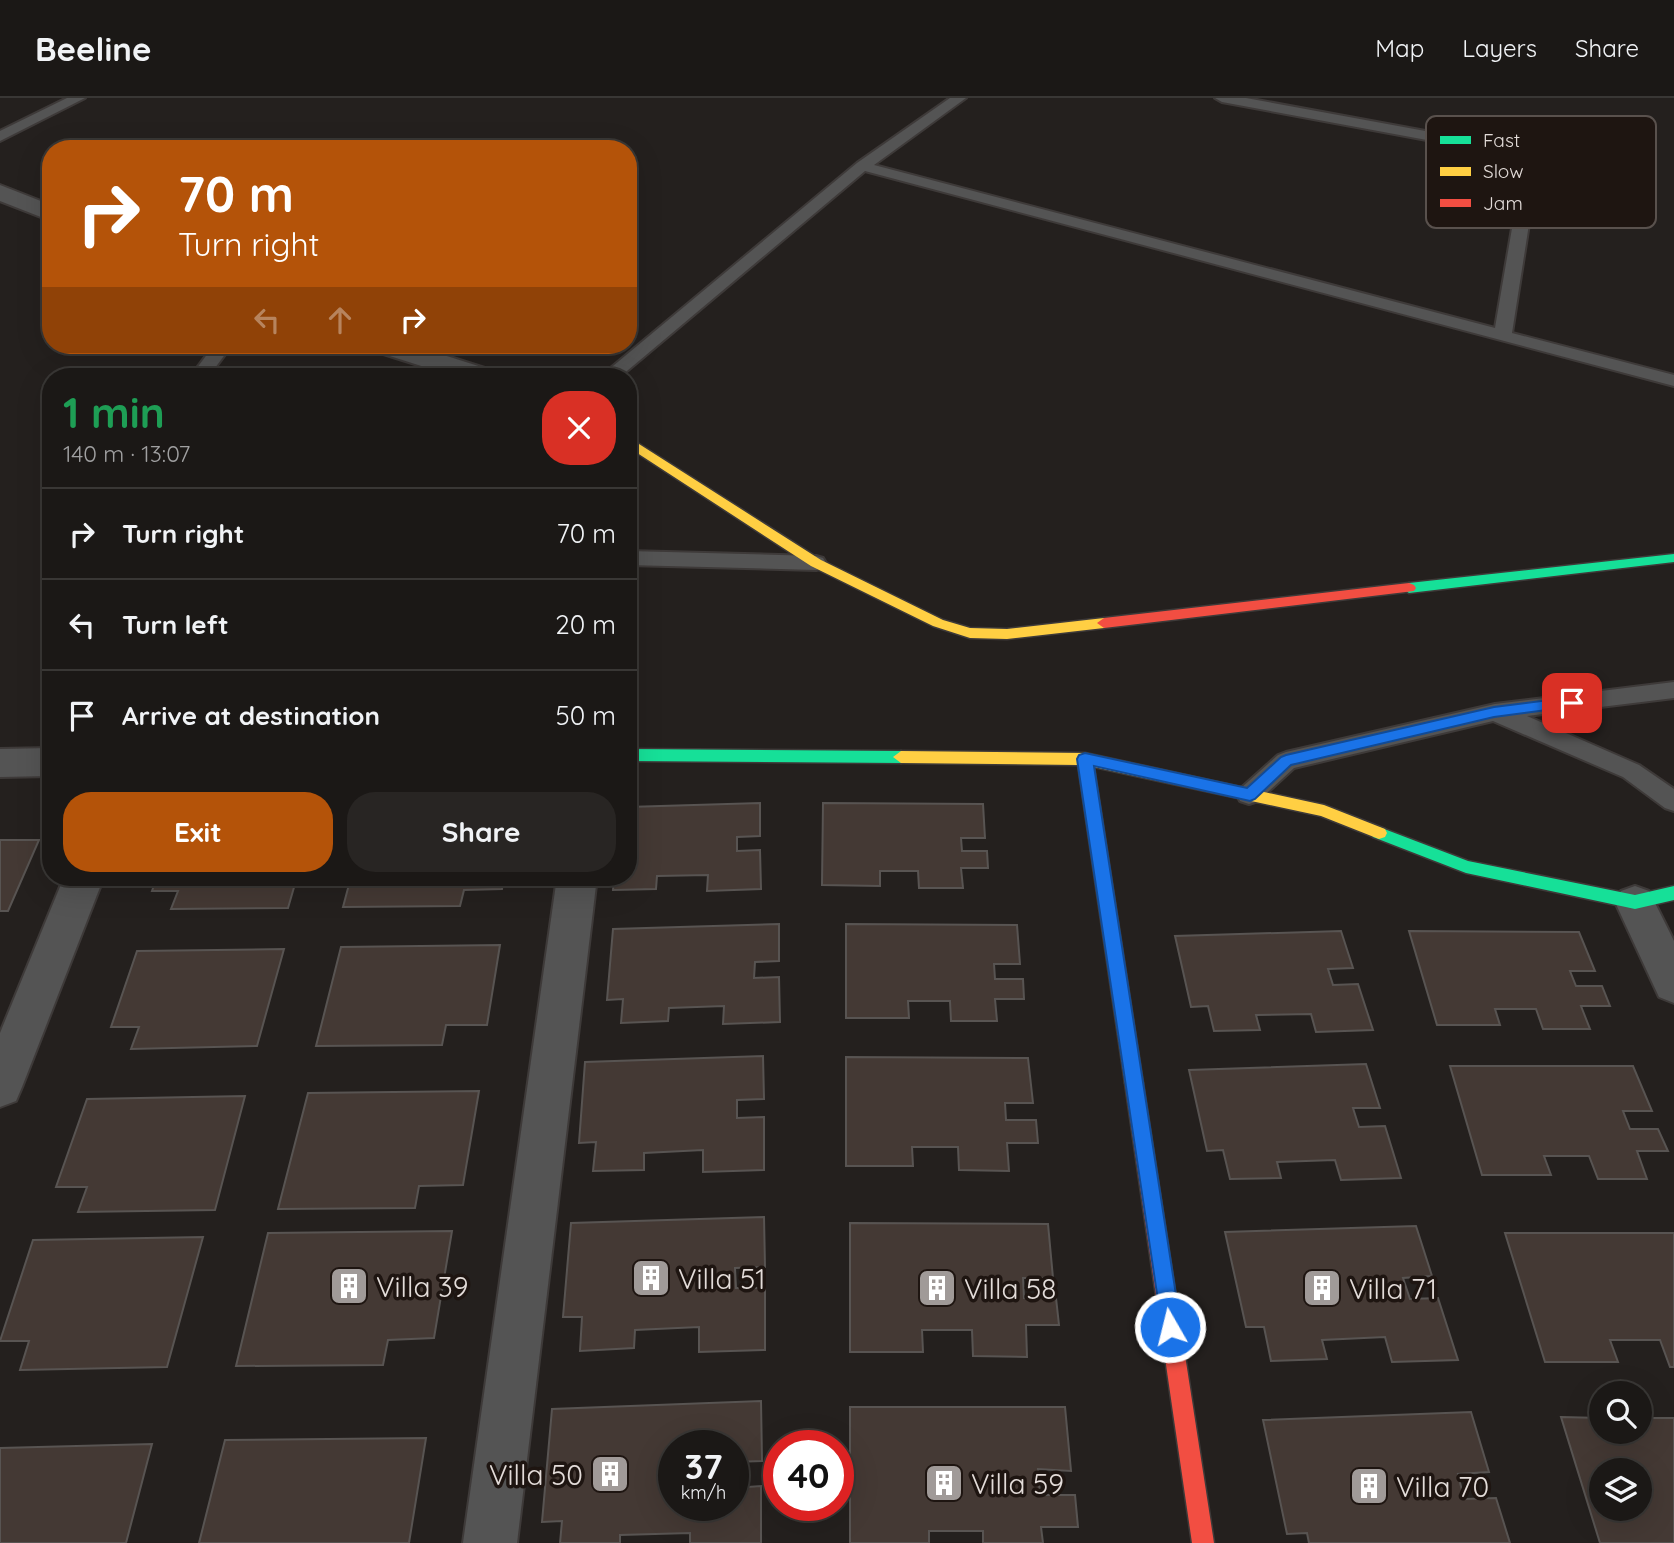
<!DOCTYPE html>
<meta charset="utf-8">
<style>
:root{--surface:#1b1816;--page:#282523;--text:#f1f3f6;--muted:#a0a0a1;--line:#393735;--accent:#b45309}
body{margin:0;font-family:Quicksand,sans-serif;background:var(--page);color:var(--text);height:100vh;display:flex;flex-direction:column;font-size:26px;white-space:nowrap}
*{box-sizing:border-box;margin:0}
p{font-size:23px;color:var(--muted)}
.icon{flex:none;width:38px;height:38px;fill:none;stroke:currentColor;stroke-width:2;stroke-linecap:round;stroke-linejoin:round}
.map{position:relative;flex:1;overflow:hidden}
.panel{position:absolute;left:42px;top:270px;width:595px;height:518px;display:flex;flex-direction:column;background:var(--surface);border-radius:28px;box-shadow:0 7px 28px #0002,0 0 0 2px var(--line)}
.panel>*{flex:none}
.top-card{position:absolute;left:42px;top:42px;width:595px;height:214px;border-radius:28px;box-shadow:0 7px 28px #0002,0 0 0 2px var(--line);background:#b45309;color:#fff;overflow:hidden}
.controls{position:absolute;left:1589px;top:1283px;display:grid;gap:14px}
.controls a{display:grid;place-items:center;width:63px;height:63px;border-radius:50%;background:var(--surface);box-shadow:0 7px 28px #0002,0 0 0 2px var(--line);font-size:35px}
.speed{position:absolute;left:658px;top:1332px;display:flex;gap:14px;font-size:35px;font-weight:700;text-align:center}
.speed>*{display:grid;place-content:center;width:91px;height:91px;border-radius:50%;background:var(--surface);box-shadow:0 7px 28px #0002,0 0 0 2px var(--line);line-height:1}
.speed small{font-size:18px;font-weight:400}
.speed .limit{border:10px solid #d22;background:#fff;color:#111}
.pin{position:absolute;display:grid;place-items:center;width:60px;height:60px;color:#fff;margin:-30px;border-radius:14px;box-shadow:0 4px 10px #0006}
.me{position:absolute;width:77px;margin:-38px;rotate:352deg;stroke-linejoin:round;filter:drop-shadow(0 0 5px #0008)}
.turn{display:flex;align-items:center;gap:24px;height:147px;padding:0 21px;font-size:32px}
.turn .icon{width:91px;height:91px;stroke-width:2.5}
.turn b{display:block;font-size:49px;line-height:60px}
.lanes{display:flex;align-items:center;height:66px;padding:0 21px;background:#0003;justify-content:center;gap:35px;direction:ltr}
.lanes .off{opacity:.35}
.round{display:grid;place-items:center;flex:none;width:74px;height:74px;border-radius:28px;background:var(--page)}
.overview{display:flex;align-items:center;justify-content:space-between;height:119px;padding:0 21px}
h1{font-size:42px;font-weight:700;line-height:52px;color:#1e9e55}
.primary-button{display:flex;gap:14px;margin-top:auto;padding:14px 21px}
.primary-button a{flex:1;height:80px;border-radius:28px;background:var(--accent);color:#fff;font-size:28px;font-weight:700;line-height:80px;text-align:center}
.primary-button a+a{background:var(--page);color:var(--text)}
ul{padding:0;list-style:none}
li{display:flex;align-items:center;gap:21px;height:91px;padding:0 21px;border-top:2px solid var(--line)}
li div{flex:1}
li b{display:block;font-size:26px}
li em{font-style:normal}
header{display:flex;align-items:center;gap:42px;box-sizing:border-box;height:98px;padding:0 35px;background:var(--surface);border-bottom:2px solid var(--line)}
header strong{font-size:33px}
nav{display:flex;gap:38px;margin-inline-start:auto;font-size:24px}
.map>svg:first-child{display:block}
.building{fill:#443934;stroke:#585452;stroke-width:2;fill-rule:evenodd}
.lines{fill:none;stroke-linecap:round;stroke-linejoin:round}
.lane-casing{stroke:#3e3a39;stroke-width:4}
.street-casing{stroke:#3e3a39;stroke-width:4}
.fast-casing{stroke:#3e3a39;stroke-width:3}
.slow-casing{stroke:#3e3a39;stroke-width:3}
.jam-casing{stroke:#3e3a39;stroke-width:3}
.lane{fill:#545454;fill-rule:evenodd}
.street{fill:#545454;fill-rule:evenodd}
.fast{fill:#16e098;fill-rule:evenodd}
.slow{fill:#ffcf43;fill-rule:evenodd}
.jam{fill:#f24e42;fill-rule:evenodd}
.route{fill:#1a73e8;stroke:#114b97;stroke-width:2}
.labels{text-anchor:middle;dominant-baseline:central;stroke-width:7;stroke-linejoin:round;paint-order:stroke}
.near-poi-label{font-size:28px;fill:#e3dcd9;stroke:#1e1511;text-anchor:start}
.key{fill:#1e1511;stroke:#59514d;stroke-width:2}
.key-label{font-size:19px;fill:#e3dcd9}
</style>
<header>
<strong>Beeline</strong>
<nav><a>Map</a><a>Layers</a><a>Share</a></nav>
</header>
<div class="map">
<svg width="1674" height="1445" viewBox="0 0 1674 1445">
<rect width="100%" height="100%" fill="#24201e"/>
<g class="building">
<polygon points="760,705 760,738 737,739 737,753 760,752 761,791 707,793 708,777 657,778 656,791 613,792 614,779 628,779 628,709"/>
<polygon points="823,705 983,706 985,740 961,740 962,753 987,753 988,770 961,770 963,790 919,790 918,773 880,773 880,788 822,787"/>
<polygon points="0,742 39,742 8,813 0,813"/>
<polygon points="157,779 297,779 288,810 171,811 178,793 152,793"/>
<polygon points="351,779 504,779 502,791 464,792 460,808 343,809"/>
<polygon points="779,826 779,863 755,864 754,880 779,879 780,924 723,926 724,908 669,910 668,923 621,925 623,901 607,902 613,831"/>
<polygon points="846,826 1017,827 1020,866 994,866 995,881 1023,881 1024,901 995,901 997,923 951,923 950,903 908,903 909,920 846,920"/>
<polygon points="1341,833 1353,870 1328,871 1333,887 1358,886 1373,932 1316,934 1311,916 1256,917 1260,932 1214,933 1208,908 1191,909 1175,838"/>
<polygon points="1409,833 1579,834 1595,873 1570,873 1576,888 1602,888 1610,908 1581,908 1590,931 1543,931 1536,911 1495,911 1500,927 1437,927"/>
<polygon points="500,847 487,927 446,927 442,947 316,948 341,849"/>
<polygon points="284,851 257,948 131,951 139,929 111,929 137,853"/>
<polygon points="763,958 764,1001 737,1002 737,1020 764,1019 764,1072 703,1074 703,1052 644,1055 644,1072 593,1073 596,1044 579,1045 585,964"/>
<polygon points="846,959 1028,960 1033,1005 1005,1005 1006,1022 1036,1022 1038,1045 1007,1045 1009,1073 959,1072 958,1049 912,1049 913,1068 846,1068"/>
<polygon points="1366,966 1380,1010 1353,1010 1359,1029 1385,1028 1401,1080 1341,1082 1335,1062 1277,1064 1281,1080 1230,1081 1223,1052 1207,1053 1189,972"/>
<polygon points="1450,968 1633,968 1652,1013 1623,1013 1630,1031 1658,1031 1668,1053 1637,1053 1647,1081 1598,1081 1589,1058 1544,1058 1551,1077 1482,1077"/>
<polygon points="479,993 463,1087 419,1088 415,1110 278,1111 308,995"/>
<polygon points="245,998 215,1112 78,1114 87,1089 56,1089 87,1001"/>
<polygon points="764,1119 765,1169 735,1170 736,1190 765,1190 765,1252 699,1254 699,1229 635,1232 634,1250 580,1253 582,1219 563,1219 571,1125"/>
<polygon points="850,1125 1048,1126 1053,1180 1023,1180 1024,1200 1056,1200 1059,1227 1026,1227 1027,1259 973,1258 972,1232 922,1232 923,1254 850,1254"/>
<polygon points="1416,1128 1432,1178 1403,1180 1410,1201 1438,1200 1458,1262 1392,1264 1385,1239 1322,1242 1327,1261 1271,1263 1264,1229 1246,1229 1225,1134"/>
<polygon points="452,1133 434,1240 388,1242 383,1267 236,1268 268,1135"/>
<polygon points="1505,1135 1674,1135 1674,1269 1670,1269 1660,1242 1610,1242 1618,1264 1545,1264"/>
<polygon points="203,1139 167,1269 20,1272 29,1243 0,1243 33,1142"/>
<polygon points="761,1303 762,1363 733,1364 733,1348 674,1348 674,1407 733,1407 733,1390 761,1388 761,1445 690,1445 690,1435 620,1437 620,1445 560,1445 562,1423 542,1424 552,1311"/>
<polygon points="850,1309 1065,1309 1071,1373 1038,1371 1040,1397 1075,1397 1078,1429 1041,1429 1043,1445 983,1445 983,1433 929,1433 929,1445 850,1445"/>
<polygon points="1471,1314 1489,1374 1458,1376 1464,1401 1496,1400 1510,1445 1309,1445 1307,1435 1287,1436 1263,1322"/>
<path d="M 1561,1319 L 1601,1320 L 1601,1334 L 1640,1334 L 1640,1320 L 1674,1320 L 1674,1445 L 1600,1445 ZM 1601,1372 L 1640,1372 L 1640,1410 L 1601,1410 Z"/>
<polygon points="426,1340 409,1445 199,1445 225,1342"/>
<polygon points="152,1346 126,1445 0,1445 0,1350"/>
</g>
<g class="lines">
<defs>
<g id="lane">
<polygon points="67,0 85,0 0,43 0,33"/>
<polygon points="950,0 966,0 874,67 1495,230 1524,60 1222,4 1215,0 1246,0 1638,72 1641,75 1633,80 1539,62 1512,235 1674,277 1674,288 865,73 621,278 601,278 857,65"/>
<polygon points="214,247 232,247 209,278 191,278"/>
<polygon points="628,453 816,458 823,460 826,465 823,470 816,472 628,467"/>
<polygon points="1674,584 1674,600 1527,618 1639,667 1674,691 1674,713 1665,710 1623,679 1493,623 1294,670 1258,703 1249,706 1240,703 1237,697 1240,691 1278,657 1286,654 1495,606"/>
</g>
<g id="street">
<polygon points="0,87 51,107 51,123 0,103"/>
<polygon points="370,247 412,247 491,272 495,278 453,278 374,253"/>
<polygon points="51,650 51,678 0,679 0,651"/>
<polygon points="64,779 104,779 22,989 16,1003 0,1009 0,935"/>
<polygon points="557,779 597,779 517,1445 463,1445"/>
<polygon points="1635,788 1649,793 1674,843 1674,905 1659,899 1615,804 1621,793"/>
</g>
<g id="fast">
<polygon points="1674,456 1674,464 1409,495 1402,490 1409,485"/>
<polygon points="628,651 901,653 909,659 901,665 628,663"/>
<polygon points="1379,729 1468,763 1635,797 1674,788 1674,802 1635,811 1466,775 1373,739 1371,735 1373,731"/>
</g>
<g id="slow">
<polygon points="628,339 821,462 943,522 970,530 1007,531 1104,520 1111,525 1104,530 1007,541 970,540 933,528 811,468 628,349"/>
<polygon points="901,653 1085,655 1324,707 1385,731 1387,735 1385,739 1379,741 1321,718 1094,669 1143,985 1140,991 1134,993 1128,991 1125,985 1078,667 901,665 893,659"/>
</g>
<g id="jam">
<polygon points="1409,485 1414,487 1416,490 1414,493 1104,530 1097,525 1104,520"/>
<polygon points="1134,977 1140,979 1143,985 1214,1445 1192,1445 1125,985 1128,979"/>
</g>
</defs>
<use href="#lane" class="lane-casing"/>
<use href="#street" class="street-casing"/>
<use href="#fast" class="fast-casing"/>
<use href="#slow" class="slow-casing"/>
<use href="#jam" class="jam-casing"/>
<use href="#lane" class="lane"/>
<use href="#street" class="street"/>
<use href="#fast" class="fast"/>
<use href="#slow" class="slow"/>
<use href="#jam" class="jam"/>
</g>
<polygon class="route" points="1572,599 1577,601 1579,605 1577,608 1494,619 1291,667 1255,701 1250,703 1094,668 1181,1229 1178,1236 1170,1239 1163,1236 1077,661 1079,657 1085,655 1247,690 1281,659 1286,657 1494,609"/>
<defs>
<symbol id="building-square" viewBox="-11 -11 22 22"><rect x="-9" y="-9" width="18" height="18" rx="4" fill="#a09a98" stroke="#1e1511"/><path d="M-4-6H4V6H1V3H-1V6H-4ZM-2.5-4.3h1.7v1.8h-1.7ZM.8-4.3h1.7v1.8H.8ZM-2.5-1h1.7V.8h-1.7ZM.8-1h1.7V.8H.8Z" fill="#fff"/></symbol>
</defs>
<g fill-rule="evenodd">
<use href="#building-square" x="629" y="1158" width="44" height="44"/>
<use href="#building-square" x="327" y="1166" width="44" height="44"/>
<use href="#building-square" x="915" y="1168" width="44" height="44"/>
<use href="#building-square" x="1300" y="1168" width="44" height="44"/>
<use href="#building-square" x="588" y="1354" width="44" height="44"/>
<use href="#building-square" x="922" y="1363" width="44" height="44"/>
<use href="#building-square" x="1347" y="1366" width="44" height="44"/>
</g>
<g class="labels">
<g class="near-poi-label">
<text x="678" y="1180">Villa 51</text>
<text x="376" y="1188">Villa 39</text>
<text x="964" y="1190">Villa 58</text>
<text x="1349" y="1190">Villa 71</text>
<text x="583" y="1376" text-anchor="end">Villa 50</text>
<text x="971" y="1385">Villa 59</text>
<text x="1396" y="1388">Villa 70</text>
</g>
</g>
<rect x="1426" y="18" width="230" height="112" rx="10" class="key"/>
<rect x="1440" y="38" width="31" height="8" fill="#16e098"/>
<rect x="1440" y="69" width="31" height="9" fill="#ffcf43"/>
<rect x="1440" y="101" width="31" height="8" fill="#f24e42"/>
<g class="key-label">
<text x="1483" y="49">Fast</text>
<text x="1483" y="80">Slow</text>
<text x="1483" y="112">Jam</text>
</g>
</svg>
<div class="controls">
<a><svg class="icon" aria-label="search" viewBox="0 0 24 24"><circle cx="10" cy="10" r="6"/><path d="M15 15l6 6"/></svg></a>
<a><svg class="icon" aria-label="layers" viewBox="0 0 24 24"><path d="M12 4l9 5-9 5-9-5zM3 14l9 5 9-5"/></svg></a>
</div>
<div class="speed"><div>37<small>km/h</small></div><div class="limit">40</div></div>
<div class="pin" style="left:1572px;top:605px;background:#d93025"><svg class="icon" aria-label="arrive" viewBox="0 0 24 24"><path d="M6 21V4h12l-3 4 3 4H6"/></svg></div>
<svg class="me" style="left:1170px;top:1229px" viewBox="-20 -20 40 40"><circle r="17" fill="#1a73e8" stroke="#fff" stroke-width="3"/><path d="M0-11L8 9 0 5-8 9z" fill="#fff"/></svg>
<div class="top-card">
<div class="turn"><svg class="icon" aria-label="right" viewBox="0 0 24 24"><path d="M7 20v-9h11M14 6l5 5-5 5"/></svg><div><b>70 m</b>Turn right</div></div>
<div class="lanes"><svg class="icon off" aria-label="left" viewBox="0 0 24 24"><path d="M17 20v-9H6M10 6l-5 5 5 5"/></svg><svg class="icon off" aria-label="ahead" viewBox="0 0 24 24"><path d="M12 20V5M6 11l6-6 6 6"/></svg><svg class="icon" aria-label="right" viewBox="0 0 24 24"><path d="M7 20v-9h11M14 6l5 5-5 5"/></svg></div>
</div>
<section class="panel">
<div class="overview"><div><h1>1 min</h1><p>140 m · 13:07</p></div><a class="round" style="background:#d93025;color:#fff"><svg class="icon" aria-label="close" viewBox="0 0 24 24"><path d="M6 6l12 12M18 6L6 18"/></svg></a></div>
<ul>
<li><svg class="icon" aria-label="right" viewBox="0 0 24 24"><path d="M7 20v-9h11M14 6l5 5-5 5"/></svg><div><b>Turn right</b></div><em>70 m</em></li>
<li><svg class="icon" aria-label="left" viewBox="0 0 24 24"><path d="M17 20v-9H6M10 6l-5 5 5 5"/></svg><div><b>Turn left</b></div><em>20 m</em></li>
<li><svg class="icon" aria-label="arrive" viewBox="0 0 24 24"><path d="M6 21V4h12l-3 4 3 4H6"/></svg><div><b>Arrive at destination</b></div><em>50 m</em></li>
</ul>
<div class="primary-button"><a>Exit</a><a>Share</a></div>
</section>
</div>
